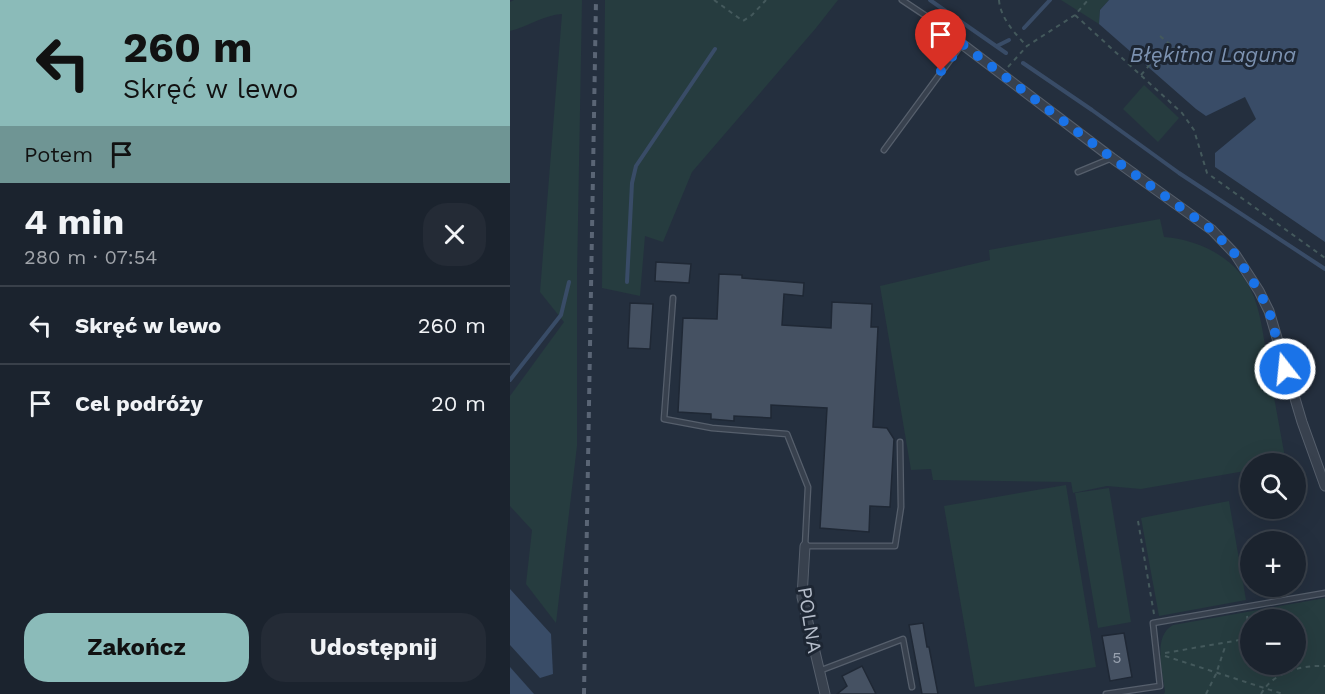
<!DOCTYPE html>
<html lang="pl">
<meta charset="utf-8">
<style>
:root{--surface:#1b232e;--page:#242b36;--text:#f1f3f6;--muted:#a0a4aa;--line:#39404a;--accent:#8bbbb9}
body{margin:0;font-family:"Work Sans",sans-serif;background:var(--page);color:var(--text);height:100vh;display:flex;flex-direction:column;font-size:22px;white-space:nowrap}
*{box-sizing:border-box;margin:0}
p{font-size:20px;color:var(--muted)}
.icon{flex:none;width:33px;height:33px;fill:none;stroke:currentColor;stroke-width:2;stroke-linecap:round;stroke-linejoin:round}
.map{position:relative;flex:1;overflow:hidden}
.side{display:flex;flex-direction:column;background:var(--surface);width:510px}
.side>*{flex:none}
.guide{background:#8bbbb9;color:#111;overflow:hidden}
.fabs{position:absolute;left:730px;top:453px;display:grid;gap:12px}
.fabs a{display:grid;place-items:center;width:66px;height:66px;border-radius:50%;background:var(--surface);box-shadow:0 6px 24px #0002,0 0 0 2px var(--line);font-size:30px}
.pin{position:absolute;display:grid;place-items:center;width:51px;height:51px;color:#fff;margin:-62px -26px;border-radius:50% 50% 50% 0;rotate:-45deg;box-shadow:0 0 6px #0007}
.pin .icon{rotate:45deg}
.me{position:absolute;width:66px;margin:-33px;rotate:344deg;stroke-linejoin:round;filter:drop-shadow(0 0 4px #0008)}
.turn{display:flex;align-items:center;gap:21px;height:126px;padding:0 24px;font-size:27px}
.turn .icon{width:78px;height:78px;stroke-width:2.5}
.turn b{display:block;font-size:42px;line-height:51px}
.then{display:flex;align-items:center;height:57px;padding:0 24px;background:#0003;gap:12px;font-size:22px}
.round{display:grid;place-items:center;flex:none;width:63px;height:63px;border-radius:24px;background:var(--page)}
.summary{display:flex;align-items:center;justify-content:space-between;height:102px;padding:0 24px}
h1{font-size:36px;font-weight:700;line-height:45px}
.button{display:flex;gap:12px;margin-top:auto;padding:12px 24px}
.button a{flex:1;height:69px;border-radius:24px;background:var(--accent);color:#111;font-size:24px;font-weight:700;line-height:69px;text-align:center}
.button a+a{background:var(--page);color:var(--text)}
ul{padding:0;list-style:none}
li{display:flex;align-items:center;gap:18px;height:78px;padding:0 24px;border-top:2px solid var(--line)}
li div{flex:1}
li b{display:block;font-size:22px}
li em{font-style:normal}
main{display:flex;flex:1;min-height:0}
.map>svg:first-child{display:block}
.green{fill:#263c3f;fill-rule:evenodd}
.water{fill:#394c67}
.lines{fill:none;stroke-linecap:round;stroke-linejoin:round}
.stream{stroke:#394c67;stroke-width:4}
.building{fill:#455162;stroke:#1f2835;stroke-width:1.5}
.lane-casing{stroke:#565f6c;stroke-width:7}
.street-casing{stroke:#565f6c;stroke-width:11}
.path{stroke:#44595c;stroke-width:2;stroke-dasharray:4.5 4.5;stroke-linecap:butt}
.lane{stroke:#38414e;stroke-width:4.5}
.street{stroke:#38414e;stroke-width:9}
.rail{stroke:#5a6575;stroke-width:4;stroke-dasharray:6 6;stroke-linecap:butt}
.route{stroke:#1a73e8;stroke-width:10;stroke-dasharray:0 18}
.labels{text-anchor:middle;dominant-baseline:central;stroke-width:6;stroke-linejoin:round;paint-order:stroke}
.number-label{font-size:16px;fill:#98a1af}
.street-label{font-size:20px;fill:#b4bcc9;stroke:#1d2633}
.water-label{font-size:21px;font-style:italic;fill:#7c92b1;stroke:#1d2633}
</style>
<main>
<section class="side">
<div class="guide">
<div class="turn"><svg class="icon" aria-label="left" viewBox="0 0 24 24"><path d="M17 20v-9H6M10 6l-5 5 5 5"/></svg><div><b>260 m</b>Skręć w lewo</div></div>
<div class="then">Potem<svg class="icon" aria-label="arrive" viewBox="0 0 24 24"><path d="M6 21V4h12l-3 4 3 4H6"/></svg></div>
</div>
<div class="summary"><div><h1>4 min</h1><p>280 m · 07:54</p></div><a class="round"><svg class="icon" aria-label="close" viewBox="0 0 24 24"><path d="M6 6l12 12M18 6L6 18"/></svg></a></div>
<ul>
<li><svg class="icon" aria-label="left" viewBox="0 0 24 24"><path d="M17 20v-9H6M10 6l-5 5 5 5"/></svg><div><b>Skręć w lewo</b></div><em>260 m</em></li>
<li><svg class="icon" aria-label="arrive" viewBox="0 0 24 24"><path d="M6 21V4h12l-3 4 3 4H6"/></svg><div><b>Cel podróży</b></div><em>20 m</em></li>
</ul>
<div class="button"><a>Zakończ</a><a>Udostępnij</a></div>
</section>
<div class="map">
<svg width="815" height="694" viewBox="0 0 815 694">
<rect width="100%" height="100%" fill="#242f3e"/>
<g class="green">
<path d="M 4,0 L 72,0 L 67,276 L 67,446 L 46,623 L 16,584 L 22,530 L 0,506 L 0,396 L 54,322 L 30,292 L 52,14 C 34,15 19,26 0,31 L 0,2 Z"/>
<polygon points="95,0 328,0 306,28 182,172 153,242 135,236 130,296 92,288"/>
<polygon points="551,0 599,0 590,10 589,24"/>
<polygon points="634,85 669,118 648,142 613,109"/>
<path d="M 650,219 L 654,237 C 692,240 730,260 744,297 C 752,318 754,342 758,364 C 764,397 770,430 776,463 L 741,464 L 741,470 L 631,489 L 597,486 L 563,493 L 561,482 L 423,480 L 421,469 L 401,470 L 370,286 L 480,260 L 479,250 Z"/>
<polygon points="556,485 586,667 465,687 434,506"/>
<polygon points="599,488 621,622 588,628 565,493"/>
<polygon points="719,501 736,600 649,616 631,518"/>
<path d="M 815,598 L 815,694 L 654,694 L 655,692 C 653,672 642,636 663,625 ZM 741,620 L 786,620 L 786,664 L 741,664 Z"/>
</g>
<g class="water">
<polygon points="599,0 815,0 815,242 705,167 705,153 746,119 735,97 696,116 686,109 589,24 590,10"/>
<polygon points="0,589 41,634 43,674 30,678 0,645"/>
<polygon points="0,667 24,694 0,694"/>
</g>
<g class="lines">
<g class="stream">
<polyline points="420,0 496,53"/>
<polyline points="514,28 540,0"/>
<polyline points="487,46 499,40"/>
<polyline points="513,63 582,110 669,173 815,269"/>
<polyline points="117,282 122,183 126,166 205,49"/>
<polyline points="0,380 51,315 59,282"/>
</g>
</g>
<g class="building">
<polygon points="146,262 181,264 179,283 145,281"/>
<polygon points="209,274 232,275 232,278 294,283 293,296 274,294 272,325 321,328 322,302 362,304 361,327 368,327 363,427 377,428 384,439 380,507 360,506 359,532 310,528 317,408 261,405 261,418 224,416 224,421 201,419 201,414 168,412 173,318 207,319"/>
<polygon points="120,303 143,304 140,349 118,348"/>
<polygon points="413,623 417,647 419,647 428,694 412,694 399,625"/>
<polygon points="614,633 622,677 600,681 592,636"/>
<polygon points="352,666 366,694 327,694 337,686 332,676"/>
</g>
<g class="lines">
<defs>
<g id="lane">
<polyline points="374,150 452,44 446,36 392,0"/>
<polyline points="568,172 602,158"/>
<polyline points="163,298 154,419 202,428 277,434 298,487 295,546 385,546 391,507 390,442"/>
<polyline points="309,671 393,639 402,687"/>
<polyline points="596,694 650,686 643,623 815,593"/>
</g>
<g id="street">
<polyline points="452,44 602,158 702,230 725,254 749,291 759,311 792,422 815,486"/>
<polyline points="295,546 292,597 315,694"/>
</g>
</defs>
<use href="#lane" class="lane-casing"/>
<use href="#street" class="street-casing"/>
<g class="path">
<polyline points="204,0 233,21 242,15 256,0"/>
<path d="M 489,0 C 490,17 505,34 517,46"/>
<polyline points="565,15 672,113 684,130 697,173 815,258"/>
<polyline points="650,36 673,55"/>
<polyline points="498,67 517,46 565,15 578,0"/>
<polyline points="631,75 659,42"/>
<polyline points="628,521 644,614"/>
<polyline points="737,616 741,638"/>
<polyline points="655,653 741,638"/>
<polyline points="655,656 773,694"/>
<polyline points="696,694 706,674 716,644"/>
<path d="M 751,694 C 763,672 792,665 815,666"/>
</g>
<use href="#lane" class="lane"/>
<use href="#street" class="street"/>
<polyline class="rail" points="74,694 86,0"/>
</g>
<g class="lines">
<polyline class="route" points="431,71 452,44 602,158 702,230 725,254 749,291 759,311 775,369"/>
</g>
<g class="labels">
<g class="number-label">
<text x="607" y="657">5</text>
</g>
<g class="street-label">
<text transform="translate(300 620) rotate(81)">POLNA</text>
</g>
<g class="water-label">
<text x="703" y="54">Błękitna Laguna</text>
</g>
</g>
</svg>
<div class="fabs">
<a><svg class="icon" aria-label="search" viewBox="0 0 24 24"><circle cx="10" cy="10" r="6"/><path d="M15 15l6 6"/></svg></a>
<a>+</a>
<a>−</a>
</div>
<div class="pin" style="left:431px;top:71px;background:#d93025"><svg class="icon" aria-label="arrive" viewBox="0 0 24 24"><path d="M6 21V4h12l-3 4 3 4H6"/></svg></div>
<svg class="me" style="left:775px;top:369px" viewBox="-20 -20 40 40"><circle r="17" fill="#1a73e8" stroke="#fff" stroke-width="3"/><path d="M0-11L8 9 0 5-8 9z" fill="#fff"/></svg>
</div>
</main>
